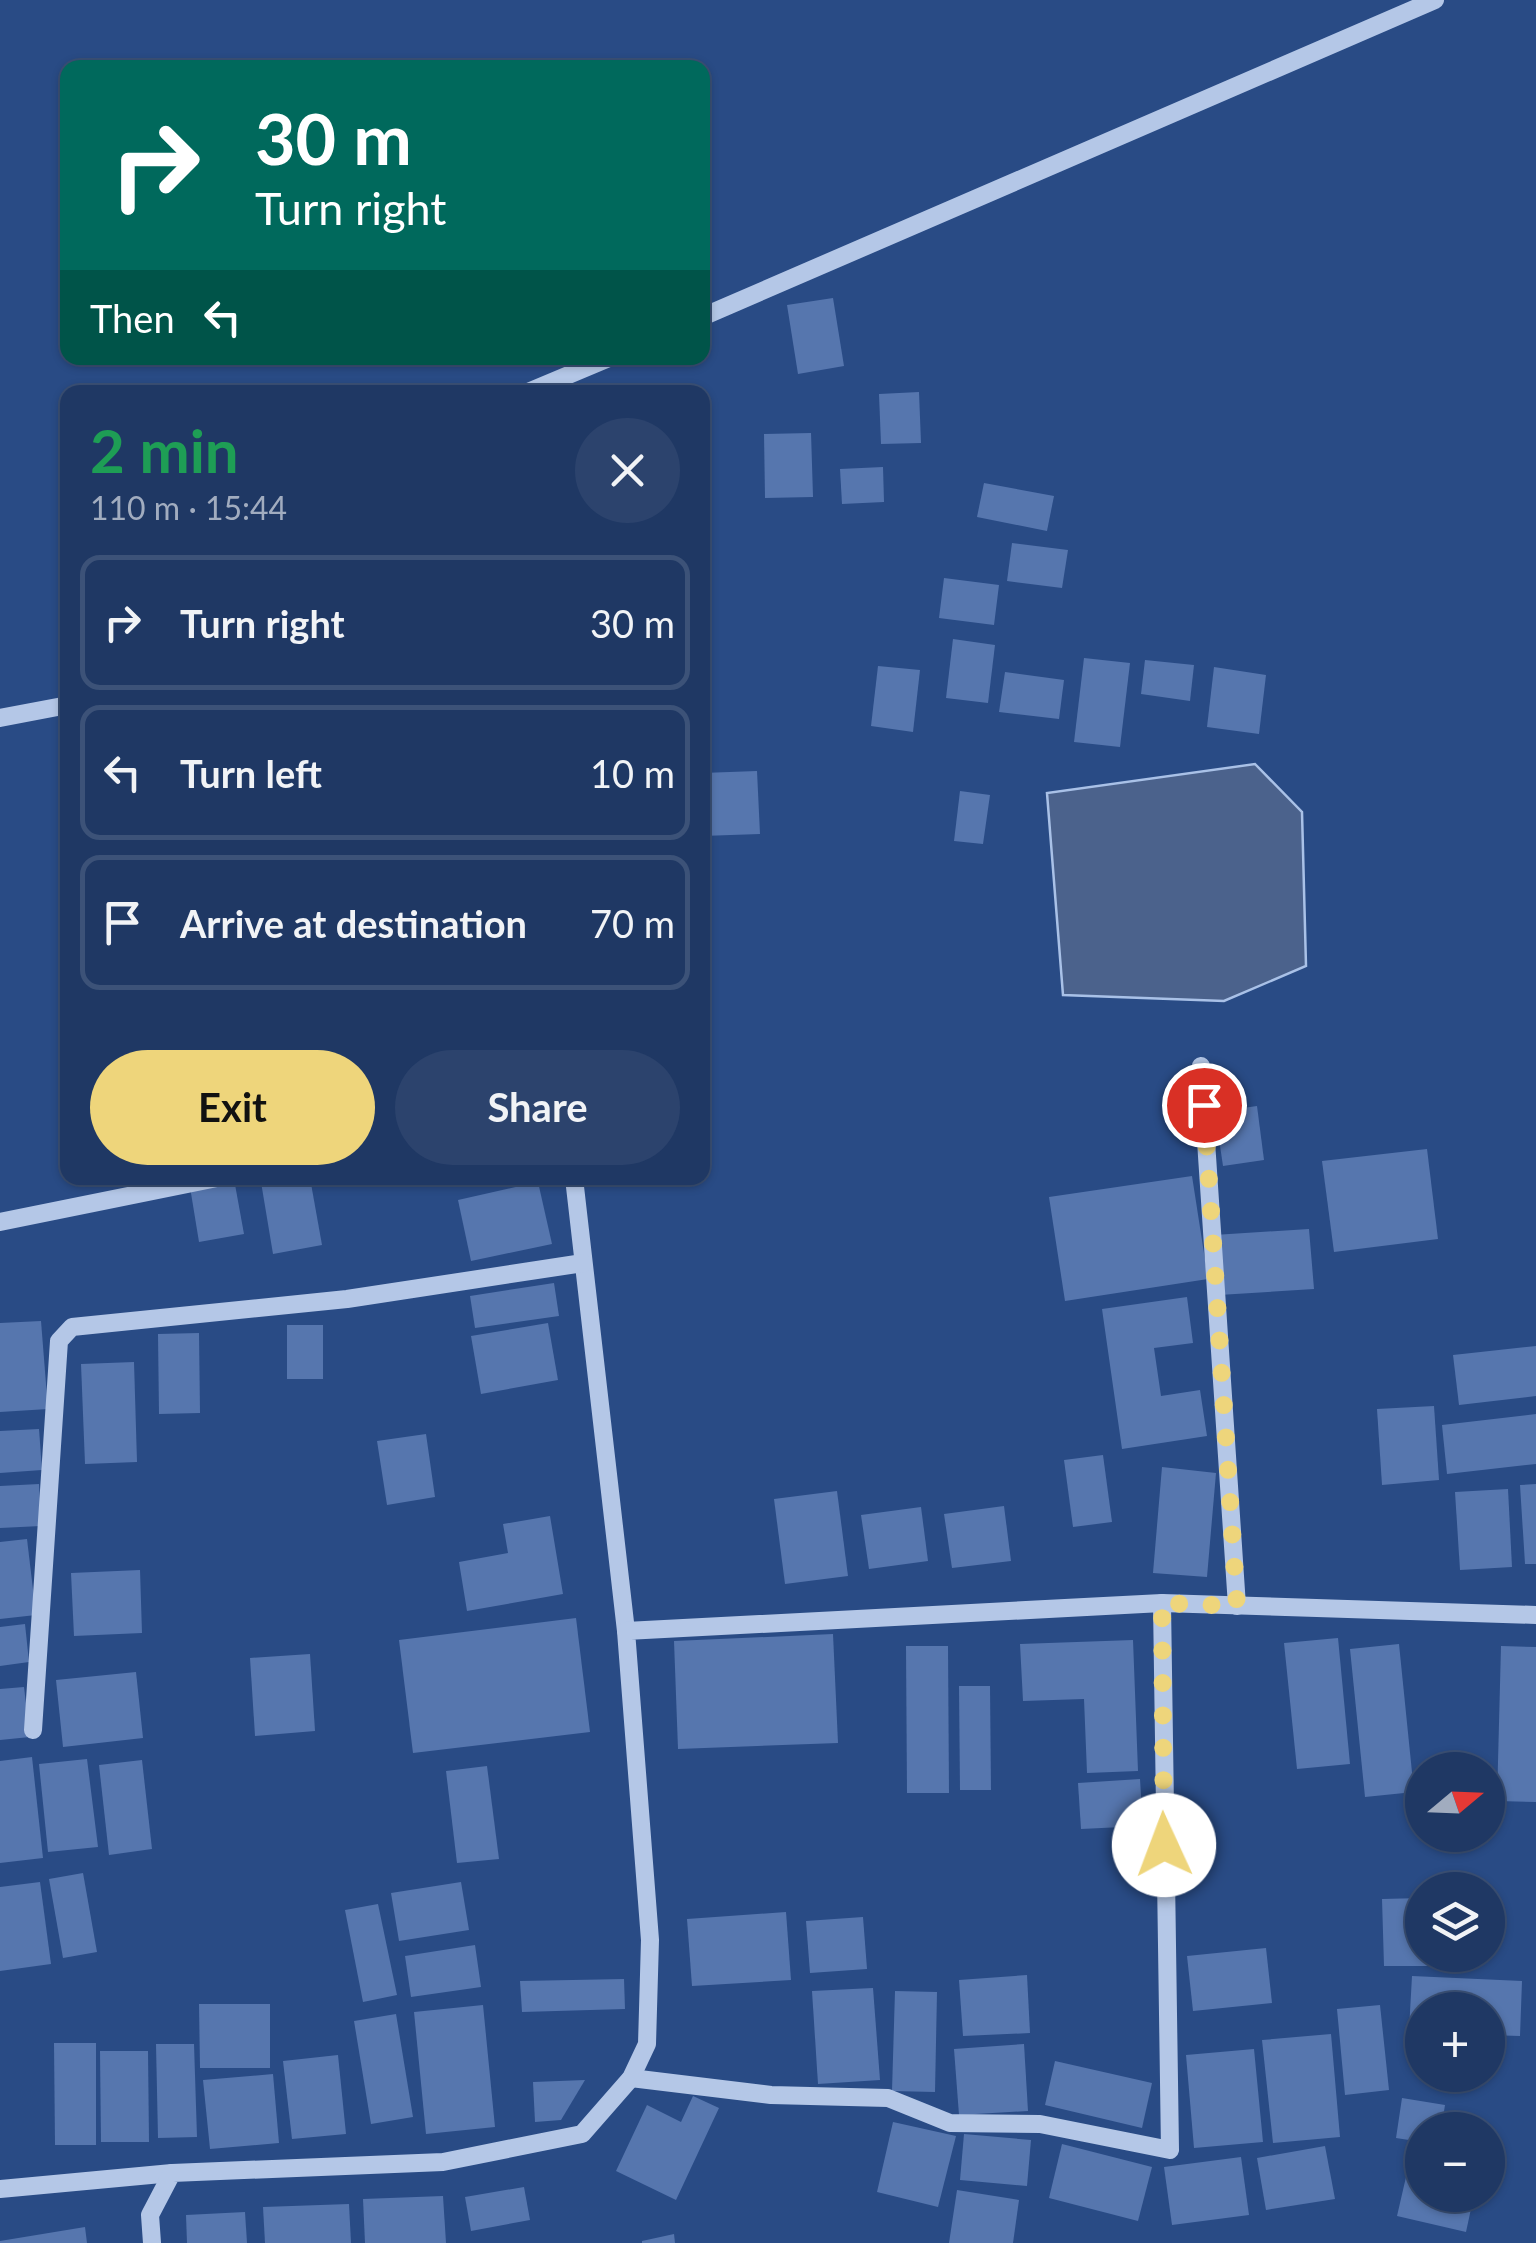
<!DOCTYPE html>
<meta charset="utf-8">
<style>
:root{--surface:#1f3864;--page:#2c436d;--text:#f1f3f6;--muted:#a1acbf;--line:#3c5278;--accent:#eed57b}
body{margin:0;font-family:Lato,sans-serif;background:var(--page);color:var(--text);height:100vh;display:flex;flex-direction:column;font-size:38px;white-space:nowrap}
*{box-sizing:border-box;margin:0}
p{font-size:32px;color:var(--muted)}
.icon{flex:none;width:55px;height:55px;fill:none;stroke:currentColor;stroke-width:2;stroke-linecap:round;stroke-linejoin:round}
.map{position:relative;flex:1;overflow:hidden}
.panel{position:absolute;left:60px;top:385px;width:650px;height:800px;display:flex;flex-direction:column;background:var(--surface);border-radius:20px;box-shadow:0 2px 8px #0004,0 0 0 2px var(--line)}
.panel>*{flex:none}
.hud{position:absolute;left:60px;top:60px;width:650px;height:305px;border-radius:20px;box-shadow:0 2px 8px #0004,0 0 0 2px var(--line);background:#00695c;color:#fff;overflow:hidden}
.needle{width:65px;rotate:71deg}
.buttons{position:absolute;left:1405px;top:1752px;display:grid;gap:20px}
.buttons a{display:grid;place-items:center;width:100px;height:100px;border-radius:50%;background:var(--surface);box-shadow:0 2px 8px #0004,0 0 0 2px var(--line);font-size:50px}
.pin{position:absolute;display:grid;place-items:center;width:85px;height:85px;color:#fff;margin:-42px;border:5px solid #fff;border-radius:50%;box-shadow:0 2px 10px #0007}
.me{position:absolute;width:110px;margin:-55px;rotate:358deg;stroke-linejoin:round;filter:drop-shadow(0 0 8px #0008)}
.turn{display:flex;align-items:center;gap:35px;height:210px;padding:0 30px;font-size:45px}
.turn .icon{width:130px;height:130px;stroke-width:2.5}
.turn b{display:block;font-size:70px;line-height:85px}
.then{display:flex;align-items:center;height:95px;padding:0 30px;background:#0003;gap:20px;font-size:38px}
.round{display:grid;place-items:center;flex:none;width:105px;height:105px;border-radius:52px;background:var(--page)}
.overview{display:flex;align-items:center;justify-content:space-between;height:170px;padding:0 30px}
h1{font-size:60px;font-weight:700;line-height:75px;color:#1e9e55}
.action{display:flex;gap:20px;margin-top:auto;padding:20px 30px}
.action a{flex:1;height:115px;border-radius:60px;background:var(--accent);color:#111;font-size:40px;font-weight:700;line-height:115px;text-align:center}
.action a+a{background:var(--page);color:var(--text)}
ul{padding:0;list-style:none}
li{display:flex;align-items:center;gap:30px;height:135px;margin:0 20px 15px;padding:0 10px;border:5px solid var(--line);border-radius:20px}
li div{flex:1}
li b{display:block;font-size:38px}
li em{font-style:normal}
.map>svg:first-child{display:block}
.water{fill:#4b628c;stroke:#a9c1e7;stroke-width:2.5}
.building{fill:#5676ae}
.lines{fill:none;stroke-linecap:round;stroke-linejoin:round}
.minor{stroke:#b4c7e7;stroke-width:18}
.route{stroke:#eed57b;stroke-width:18;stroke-dasharray:0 32.4}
</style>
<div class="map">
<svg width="1536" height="2243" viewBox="0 0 1536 2243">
<rect width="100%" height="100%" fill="#294b85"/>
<polygon class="water" points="1255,764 1302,812 1306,966 1224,1001 1063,995 1047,793"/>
<g class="building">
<polygon points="833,298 844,366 798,374 787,305"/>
<polygon points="919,392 921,443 881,444 879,394"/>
<polygon points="811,433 813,497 765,498 764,434"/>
<polygon points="883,467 884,502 842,504 840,469"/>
<polygon points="984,483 1054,496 1047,531 977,517"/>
<polygon points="1012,543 1068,550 1062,588 1007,581"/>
<polygon points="944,578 999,585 994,625 939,618"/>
<polygon points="953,639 995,645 988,703 946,698"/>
<polygon points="1084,658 1130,663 1120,747 1074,742"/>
<polygon points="1145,660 1194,665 1190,701 1141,694"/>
<polygon points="878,666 920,670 913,732 871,726"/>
<polygon points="1214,667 1266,675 1259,734 1207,727"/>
<polygon points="1005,672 1064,680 1059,719 999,712"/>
<polygon points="757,771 760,834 702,836 702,773"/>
<polygon points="960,791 990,795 983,844 954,841"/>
<polygon points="1257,1106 1264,1160 1223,1166 1215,1112"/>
<polygon points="1427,1149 1438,1239 1334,1252 1322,1161"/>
<polygon points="1192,1176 1208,1279 1065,1301 1049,1197"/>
<polygon points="288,1178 310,1178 322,1245 273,1254 261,1182"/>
<polygon points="234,1179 244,1234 199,1242 190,1187"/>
<polygon points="538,1182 552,1244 471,1261 458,1200"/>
<polygon points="1309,1229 1314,1289 1219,1295 1214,1235"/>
<polygon points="554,1283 559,1316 475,1328 470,1296"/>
<polygon points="1187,1297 1193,1343 1154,1348 1161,1396 1200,1390 1207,1436 1122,1449 1102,1309"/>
<polygon points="41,1321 48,1409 0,1412 0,1323"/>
<polygon points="548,1323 558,1380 481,1394 471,1336"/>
<rect x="287" y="1325" width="36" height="54"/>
<polygon points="199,1333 200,1413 159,1414 158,1334"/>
<polygon points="1536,1346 1536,1396 1459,1405 1453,1355"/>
<polygon points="134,1362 137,1462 85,1464 81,1364"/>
<polygon points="1434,1406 1439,1480 1382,1485 1377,1409"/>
<polygon points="1536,1414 1536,1464 1447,1474 1442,1425"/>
<polygon points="39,1429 42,1470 0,1473 0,1431"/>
<polygon points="426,1434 435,1497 387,1505 377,1441"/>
<polygon points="1103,1455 1112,1522 1073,1527 1064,1460"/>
<polygon points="1162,1467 1216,1473 1207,1577 1153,1573"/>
<polygon points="39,1484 41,1526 0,1528 0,1486"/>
<polygon points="1536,1484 1536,1564 1525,1564 1520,1485"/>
<polygon points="1508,1489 1512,1567 1460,1570 1455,1492"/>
<polygon points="837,1491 848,1576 785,1584 774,1499"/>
<polygon points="1004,1506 1011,1561 952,1568 944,1514"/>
<polygon points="921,1507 928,1561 869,1569 861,1515"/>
<polygon points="550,1516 563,1594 467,1611 459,1562 508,1553 503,1524"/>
<polygon points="27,1539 36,1615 0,1619 0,1542"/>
<polygon points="140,1570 142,1633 74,1636 71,1573"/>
<polygon points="576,1618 590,1732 413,1753 399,1640"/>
<polygon points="25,1624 29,1662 0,1666 0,1627"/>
<polygon points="833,1634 838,1743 678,1749 674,1641"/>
<polygon points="1338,1638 1350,1764 1297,1769 1284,1643"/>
<polygon points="1133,1640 1138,1771 1087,1773 1084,1699 1023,1701 1020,1644"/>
<polygon points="1399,1644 1414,1792 1365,1797 1350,1649"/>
<polygon points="906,1646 948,1646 949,1793 907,1793"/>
<polygon points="1501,1646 1536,1647 1536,1802 1497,1801"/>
<polygon points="310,1654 315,1731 255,1736 250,1658"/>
<polygon points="136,1672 143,1738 63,1747 56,1680"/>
<polygon points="959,1686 990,1686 991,1790 960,1790"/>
<polygon points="24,1687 30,1737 0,1740 0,1689"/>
<polygon points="32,1757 43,1858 0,1863 0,1761"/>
<polygon points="87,1759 98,1847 48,1852 39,1764"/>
<polygon points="142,1760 152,1849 109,1855 99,1765"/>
<polygon points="487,1766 499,1859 457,1863 446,1771"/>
<polygon points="1140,1779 1143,1826 1081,1829 1078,1783"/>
<polygon points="83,1873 97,1952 63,1958 49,1879"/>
<polygon points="40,1882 51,1964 0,1971 0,1887"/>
<polygon points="461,1882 469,1930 399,1941 391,1893"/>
<polygon points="1422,1898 1422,1955 1446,1955 1447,1966 1384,1966 1382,1899"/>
<polygon points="378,1904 397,1995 363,2002 345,1910"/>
<polygon points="786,1912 791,1980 692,1986 687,1919"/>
<polygon points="863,1917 867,1969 810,1973 806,1921"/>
<polygon points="475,1945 481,1987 411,1997 405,1956"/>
<polygon points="1266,1948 1272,2003 1193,2011 1187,1956"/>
<polygon points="1027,1975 1030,2033 963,2036 959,1980"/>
<polygon points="1412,1976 1522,1981 1520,2036 1488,2035 1488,2010 1422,2010 1422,2031 1409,2030"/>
<polygon points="624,1979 625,2009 522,2012 520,1981"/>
<polygon points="873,1988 880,2080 818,2084 812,1991"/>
<polygon points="895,1991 937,1992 935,2092 892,2091"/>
<polygon points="199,2004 270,2004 270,2068 200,2068"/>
<polygon points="483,2005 495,2127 426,2134 414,2012"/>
<polygon points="1380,2005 1389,2090 1345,2095 1337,2009"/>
<polygon points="396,2014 413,2117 371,2124 354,2021"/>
<polygon points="1331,2034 1340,2137 1273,2143 1262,2040"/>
<polygon points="54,2043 96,2043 96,2145 55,2145"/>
<polygon points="156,2044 194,2044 197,2137 158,2138"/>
<polygon points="1024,2044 1028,2111 959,2115 954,2049"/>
<polygon points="1254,2049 1263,2142 1194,2148 1186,2055"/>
<polygon points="100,2051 148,2051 149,2142 101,2142"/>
<polygon points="338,2055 346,2134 292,2139 283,2061"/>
<polygon points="1055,2061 1152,2083 1142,2128 1045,2105"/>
<polygon points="273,2074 279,2143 210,2149 203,2080"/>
<polygon points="585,2080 561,2120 535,2122 533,2082"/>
<polygon points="693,2096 719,2108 676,2200 616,2171 647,2105 681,2122"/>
<polygon points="1402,2098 1445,2105 1441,2130 1422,2130 1422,2142 1396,2138"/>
<polygon points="893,2122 956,2136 938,2207 877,2192"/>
<polygon points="964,2134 1031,2140 1027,2186 960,2180"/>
<polygon points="1062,2144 1152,2167 1138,2221 1049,2198"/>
<polygon points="1325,2146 1335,2199 1266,2210 1257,2158"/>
<polygon points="1241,2157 1249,2215 1172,2225 1164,2167"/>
<polygon points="1409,2164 1422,2167 1422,2195 1474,2195 1466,2232 1397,2216"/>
<polygon points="524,2187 530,2220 471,2231 465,2197"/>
<polygon points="957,2190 1019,2200 1013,2243 949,2243"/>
<polygon points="443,2196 446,2243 365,2243 363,2199"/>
<polygon points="349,2204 351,2243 265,2243 263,2207"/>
<polygon points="245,2212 247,2243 187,2243 186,2215"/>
<polygon points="85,2227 87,2243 0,2243 0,2241"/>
<polygon points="674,2234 675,2243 642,2243 642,2241"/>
</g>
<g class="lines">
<g class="minor">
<polyline points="702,317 1435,0"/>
<polyline points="528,392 609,358"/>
<polyline points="0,718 68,705"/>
<polyline points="1201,1066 1237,1606"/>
<polyline points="574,1178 626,1631"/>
<polyline points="0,1222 217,1178"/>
<polyline points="33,1730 59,1341 72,1327 347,1299 583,1263"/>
<polyline points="631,2078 771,2095 888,2098 950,2123 1040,2124 1170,2150 1162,1603"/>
<polyline points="0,2189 172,2173"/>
<polyline points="152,2243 150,2215 172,2173 443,2162 582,2134 631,2078 647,2044 650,1940 626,1631 1162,1603 1536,1615"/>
</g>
</g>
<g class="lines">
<polyline class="route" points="1164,1845 1162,1603 1237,1606 1204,1105"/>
</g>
</svg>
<div class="buttons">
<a><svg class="needle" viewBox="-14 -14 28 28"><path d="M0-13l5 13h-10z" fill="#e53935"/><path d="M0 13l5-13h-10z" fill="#a1acbf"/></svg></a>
<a><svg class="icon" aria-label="layers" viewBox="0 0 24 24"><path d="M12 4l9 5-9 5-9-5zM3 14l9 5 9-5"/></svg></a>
<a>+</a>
<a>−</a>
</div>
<div class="pin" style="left:1204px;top:1105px;background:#d93025"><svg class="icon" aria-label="arrive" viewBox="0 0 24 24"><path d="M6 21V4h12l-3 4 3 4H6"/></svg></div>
<svg class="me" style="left:1164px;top:1845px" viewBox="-20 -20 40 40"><circle r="19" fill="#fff"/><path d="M0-13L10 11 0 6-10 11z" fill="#eed57b"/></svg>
<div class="hud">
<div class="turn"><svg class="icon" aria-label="right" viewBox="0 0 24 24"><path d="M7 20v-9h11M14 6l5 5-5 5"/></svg><div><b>30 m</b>Turn right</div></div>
<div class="then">Then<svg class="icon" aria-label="left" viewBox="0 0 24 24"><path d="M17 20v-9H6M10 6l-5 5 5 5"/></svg></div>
</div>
<section class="panel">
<div class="overview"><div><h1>2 min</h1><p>110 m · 15:44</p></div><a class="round"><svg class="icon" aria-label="close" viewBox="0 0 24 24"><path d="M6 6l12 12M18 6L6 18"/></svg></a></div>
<ul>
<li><svg class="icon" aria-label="right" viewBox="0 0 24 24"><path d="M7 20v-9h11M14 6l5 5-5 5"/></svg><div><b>Turn right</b></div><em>30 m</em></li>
<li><svg class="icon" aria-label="left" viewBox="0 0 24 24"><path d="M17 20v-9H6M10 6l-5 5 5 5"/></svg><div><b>Turn left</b></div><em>10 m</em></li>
<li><svg class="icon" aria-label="arrive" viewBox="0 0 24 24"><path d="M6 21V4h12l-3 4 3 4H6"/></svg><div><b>Arrive at destination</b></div><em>70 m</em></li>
</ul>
<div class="action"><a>Exit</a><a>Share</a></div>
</section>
</div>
